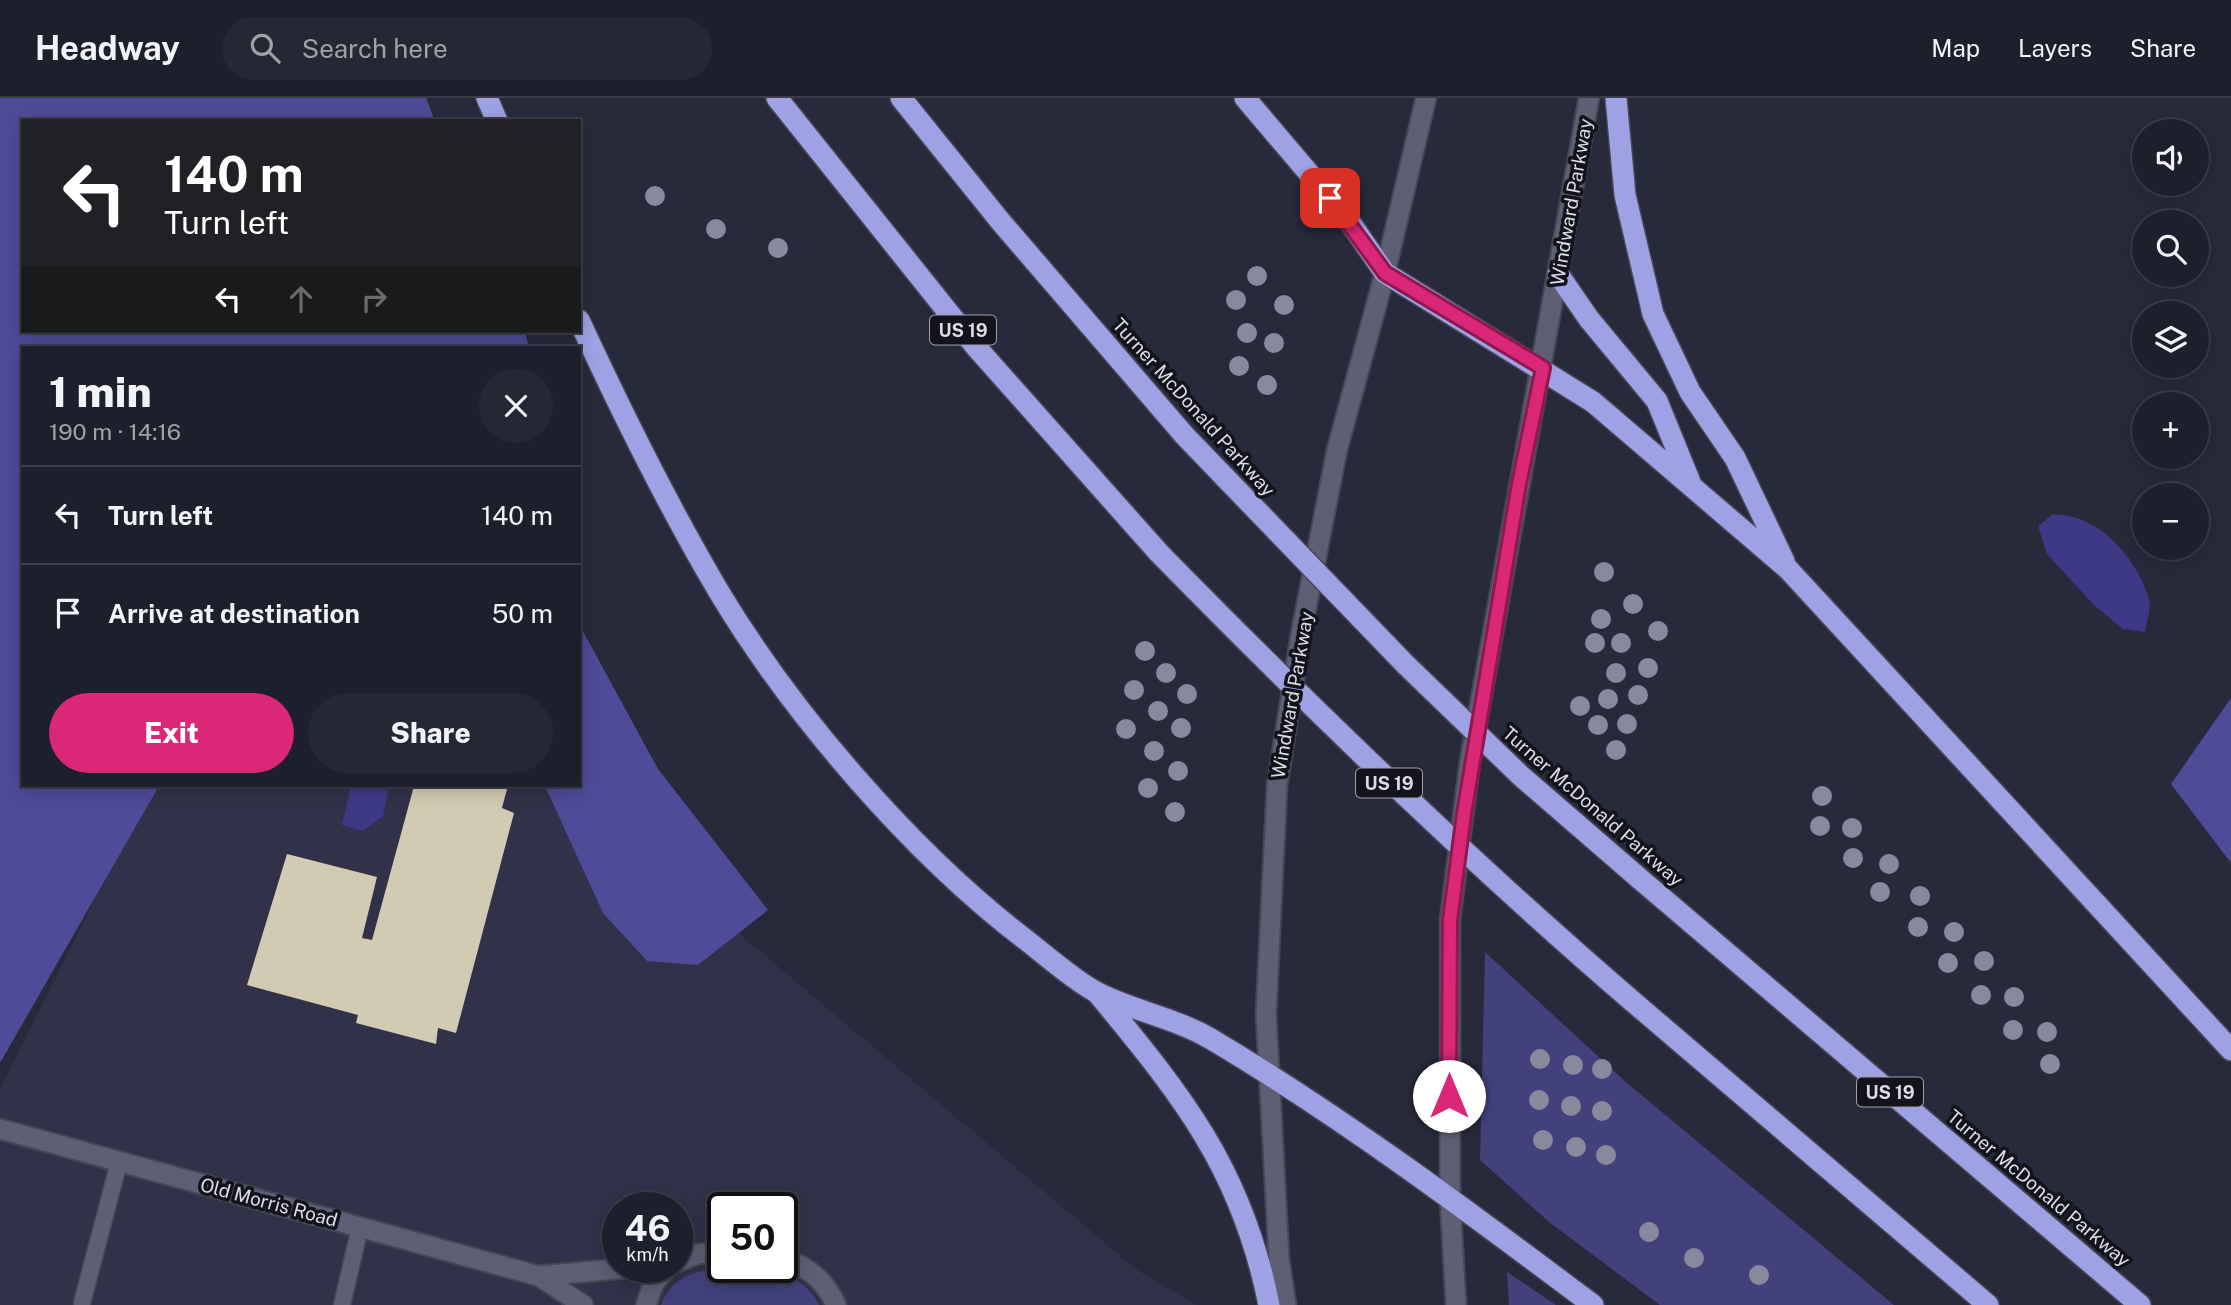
<!DOCTYPE html>
<meta charset="utf-8">
<style>
:root{--surface:#1e1f2c;--page:#262734;--text:#f1f3f6;--muted:#a1a2a9;--line:#3c3d48;--accent:#db2777}
body{margin:0;font-family:"Public Sans",sans-serif;background:var(--page);color:var(--text);height:100vh;display:flex;flex-direction:column;font-size:26px;white-space:nowrap}
*{box-sizing:border-box;margin:0}
p{font-size:23px;color:var(--muted)}
.icon{flex:none;width:38px;height:38px;fill:none;stroke:currentColor;stroke-width:2;stroke-linecap:round;stroke-linejoin:round}
.map{position:relative;flex:1;overflow:hidden}
.side{position:absolute;left:21px;top:248px;width:560px;height:441px;display:flex;flex-direction:column;background:var(--surface);border-radius:0px;box-shadow:0 4px 18px #0003,0 0 0 2px var(--line)}
.side>*{flex:none}
.banner{position:absolute;left:21px;top:21px;width:560px;height:214px;border-radius:0px;box-shadow:0 4px 18px #0003,0 0 0 2px var(--line);background:#202124;color:#fff;overflow:hidden}
.tools{position:absolute;left:2132px;top:21px;display:grid;gap:14px}
.tools a{display:grid;place-items:center;width:77px;height:77px;border-radius:50%;background:var(--surface);box-shadow:0 4px 18px #0003,0 0 0 2px var(--line);font-size:35px}
.speed{position:absolute;left:602px;top:1094px;display:flex;gap:14px;font-size:35px;font-weight:700;text-align:center}
.speed>*{display:grid;place-content:center;width:91px;height:91px;border-radius:50%;background:var(--surface);box-shadow:0 4px 18px #0003,0 0 0 2px var(--line);line-height:1}
.speed small{font-size:18px;font-weight:400}
.speed .limit{border:4px solid #111;border-radius:10px;background:#fff;color:#111}
.pin{position:absolute;display:grid;place-items:center;width:60px;height:60px;color:#fff;margin:-30px;border-radius:14px;box-shadow:0 4px 10px #0006}
.me{position:absolute;width:77px;margin:-38px;rotate:0deg;stroke-linejoin:round;filter:drop-shadow(0 0 5px #0008)}
.turn{display:flex;align-items:center;gap:24px;height:147px;padding:0 28px;font-size:32px}
.turn .icon{width:91px;height:91px;stroke-width:2.5}
.turn b{display:block;font-size:49px;line-height:60px}
.lanes{display:flex;align-items:center;height:66px;padding:0 28px;background:#0003;justify-content:center;gap:35px;direction:ltr}
.lanes .off{opacity:.35}
.round{display:grid;place-items:center;flex:none;width:74px;height:74px;border-radius:37px;background:var(--page)}
.summary{display:flex;align-items:center;justify-content:space-between;height:119px;padding:0 28px}
h1{font-size:42px;font-weight:800;line-height:52px}
.action{display:flex;gap:14px;margin-top:auto;padding:14px 28px}
.action a{flex:1;height:80px;border-radius:42px;background:var(--accent);color:#fff;font-size:28px;font-weight:800;line-height:80px;text-align:center}
.action a+a{background:var(--page);color:var(--text)}
ul{padding:0;list-style:none}
li{display:flex;align-items:center;gap:21px;height:98px;padding:0 28px;border-top:2px solid var(--line)}
li div{flex:1}
li b{display:block;font-size:26px}
li em{font-style:normal}
header{display:flex;align-items:center;gap:42px;box-sizing:border-box;height:98px;padding:0 35px;background:var(--surface);border-bottom:2px solid var(--line)}
header strong{font-size:33px}
nav{display:flex;gap:38px;margin-inline-start:auto;font-size:24px}
.search{width:490px;height:63px;background:var(--page);display:flex;align-items:center;gap:18px;box-sizing:border-box;padding:0 24px;border-radius:38px;color:var(--muted);font-size:26px}
.map>svg:first-child{display:block}
.built{fill:#313149;fill-rule:evenodd}
.green{fill:#42417c}
.forest{fill:#4e4b99}
.water{fill:#3e3986}
.building{fill:#d2cab3}
.lines{fill:none;stroke-linecap:round;stroke-linejoin:round}
.service-casing{stroke:#464755;stroke-width:19}
.minor-casing{stroke:#464755;stroke-width:23}
.secondary-casing{stroke:#464755;stroke-width:23}
.motorway-casing{stroke:#464755;stroke-width:24}
.service{stroke:#5e5f74;stroke-width:16}
.minor{stroke:#5e5f74;stroke-width:19}
.secondary{stroke:#5e5f74;stroke-width:19}
.motorway{stroke:#9ea1e4;stroke-width:21}
.motorway-bridge-casing{stroke:#464755;stroke-width:24;stroke-linecap:butt}
.motorway-bridge{stroke:#9ea1e4;stroke-width:21}
.tree{fill:#87899d}
.route-casing{stroke:#8e194d;stroke-width:18}
.route{stroke:#db2777;stroke-width:12}
.labels{text-anchor:middle;dominant-baseline:central;stroke-width:7;stroke-linejoin:round;paint-order:stroke}
.shield{fill:#12131b;stroke:#9fa0aa;stroke-width:2}
.shield-label{font-size:18px;font-weight:bold;fill:#dbdce8}
.street-label{font-size:19px;fill:#dbdce8;stroke:#12131b}
</style>
<header>
<strong>Headway</strong>
<div class="search"><svg class="icon" aria-label="search" viewBox="0 0 24 24"><circle cx="10" cy="10" r="6"/><path d="M15 15l6 6"/></svg>Search here</div>
<nav><a>Map</a><a>Layers</a><a>Share</a></nav>
</header>
<div class="map">
<svg width="2231" height="1207" viewBox="0 0 2231 1207">
<rect width="100%" height="100%" fill="#28293b"/>
<path class="built" d="M 579,618 L 742,838 L 1137,1172 L 1197,1207 L 0,1207 L 0,991 L 101,789 L 159,688 L 579,688 ZM 618,1110 L 677,1110 L 677,1169 L 618,1169 ZM 723,1110 L 782,1110 L 782,1169 L 723,1169 Z"/>
<g class="green">
<polygon points="1485,854 1627,985 1894,1207 1660,1207 1549,1124 1480,1062"/>
<path d="M 751,1170 C 780,1174 805,1179 819,1207 L 661,1207 C 676,1168 716,1170 751,1170 Z"/>
<polygon points="1507,1174 1556,1207 1509,1207"/>
</g>
<g class="forest">
<polygon points="0,0 426,0 435,23 23,23 23,233 525,233 529,250 23,250 23,688 159,688 0,965"/>
<polygon points="579,526 658,671 768,812 698,867 647,863 603,815 545,688 579,688"/>
<polygon points="2231,600 2231,765 2171,686"/>
</g>
<g class="water">
<path d="M 2053,416 C 2099,417 2136,458 2149,501 C 2152,510 2146,524 2145,534 L 2123,531 L 2094,507 L 2047,456 L 2038,428 Z"/>
<polygon points="351,688 384,688 388,694 383,718 363,733 342,727"/>
</g>
<polygon class="building" points="414,688 425,691 426,688 495,688 507,691 502,710 514,715 456,935 438,930 436,946 356,925 358,917 247,887 287,756 377,779 362,840 372,842"/>
<g class="lines">
<defs>
<g id="service">
<polyline points="82,1205 119,1064"/>
<polyline points="342,1207 360,1129"/>
</g>
<g id="minor">
<polyline points="0,1031 539,1178 583,1207"/>
<path d="M 782,1159 C 809,1170 824,1181 836,1207"/>
<polyline points="677,1164 698,1156 723,1153"/>
<polyline points="539,1178 638,1169"/>
<polyline points="646,1207 653,1187 667,1169"/>
</g>
<g id="secondary">
<polyline points="1286,1207 1279,1161 1266,916 1277,688 1301,536 1337,352 1385,175 1426,0"/>
<polyline points="1456,1207 1450,1099 1450,822 1470,663 1589,0"/>
</g>
<g id="motorway">
<polyline points="487,0 497,23"/>
<polyline points="777,0 976,249 1159,455"/>
<polyline points="901,0 1001,124 1185,338"/>
<polyline points="1245,0 1347,120 1385,175 1593,304 1788,471 2231,952"/>
<polyline points="1616,0 1625,97 1653,216 1690,294 1735,360 1784,463"/>
<polyline points="1558,176 1589,221 1657,303 1690,384"/>
<path d="M 579,222 C 622,315 667,406 719,494 C 793,617 912,755 1026,842 C 1048,859 1072,881 1096,894 C 1133,913 1175,920 1211,941 C 1344,1020 1469,1114 1593,1207"/>
<polyline points="1640,781 2140,1207"/>
<path d="M 1099,897 C 1184,1000 1242,1072 1269,1207"/>
<polyline points="1631,902 1988,1207"/>
</g>
</defs>
<use href="#service" class="service-casing"/>
<use href="#minor" class="minor-casing"/>
<use href="#secondary" class="secondary-casing"/>
<use href="#motorway" class="motorway-casing"/>
<use href="#service" class="service"/>
<use href="#minor" class="minor"/>
<use href="#secondary" class="secondary"/>
<use href="#motorway" class="motorway"/>
<defs>
<g id="motorway-bridge">
<polyline points="1185,338 1406,567 1521,678 1640,781"/>
<path d="M 1159,455 C 1311,610 1466,760 1631,902"/>
</g>
</defs>
<use href="#motorway-bridge" class="motorway-bridge-casing"/>
<use href="#motorway-bridge" class="motorway-bridge"/>
</g>
<g class="tree">
<circle cx="655" cy="98" r="10"/>
<circle cx="716" cy="131" r="10"/>
<circle cx="778" cy="150" r="10"/>
<circle cx="1257" cy="178" r="10"/>
<circle cx="1236" cy="202" r="10"/>
<circle cx="1284" cy="207" r="10"/>
<circle cx="1247" cy="235" r="10"/>
<circle cx="1274" cy="245" r="10"/>
<circle cx="1239" cy="268" r="10"/>
<circle cx="1267" cy="287" r="10"/>
<circle cx="1604" cy="474" r="10"/>
<circle cx="1633" cy="506" r="10"/>
<circle cx="1601" cy="521" r="10"/>
<circle cx="1658" cy="533" r="10"/>
<circle cx="1595" cy="545" r="10"/>
<circle cx="1621" cy="545" r="10"/>
<circle cx="1145" cy="553" r="10"/>
<circle cx="1648" cy="570" r="10"/>
<circle cx="1166" cy="575" r="10"/>
<circle cx="1616" cy="575" r="10"/>
<circle cx="1134" cy="592" r="10"/>
<circle cx="1187" cy="596" r="10"/>
<circle cx="1638" cy="597" r="10"/>
<circle cx="1608" cy="601" r="10"/>
<circle cx="1580" cy="608" r="10"/>
<circle cx="1158" cy="613" r="10"/>
<circle cx="1627" cy="626" r="10"/>
<circle cx="1598" cy="627" r="10"/>
<circle cx="1181" cy="630" r="10"/>
<circle cx="1126" cy="631" r="10"/>
<circle cx="1616" cy="652" r="10"/>
<circle cx="1154" cy="653" r="10"/>
<circle cx="1178" cy="673" r="10"/>
<circle cx="1148" cy="690" r="10"/>
<circle cx="1822" cy="698" r="10"/>
<circle cx="1175" cy="714" r="10"/>
<circle cx="1820" cy="728" r="10"/>
<circle cx="1852" cy="730" r="10"/>
<circle cx="1853" cy="760" r="10"/>
<circle cx="1889" cy="766" r="10"/>
<circle cx="1880" cy="794" r="10"/>
<circle cx="1920" cy="798" r="10"/>
<circle cx="1918" cy="829" r="10"/>
<circle cx="1954" cy="834" r="10"/>
<circle cx="1984" cy="863" r="10"/>
<circle cx="1948" cy="865" r="10"/>
<circle cx="1981" cy="897" r="10"/>
<circle cx="2014" cy="899" r="10"/>
<circle cx="2013" cy="932" r="10"/>
<circle cx="2047" cy="934" r="10"/>
<circle cx="1540" cy="961" r="10"/>
<circle cx="2050" cy="966" r="10"/>
<circle cx="1573" cy="967" r="10"/>
<circle cx="1602" cy="971" r="10"/>
<circle cx="1539" cy="1002" r="10"/>
<circle cx="1571" cy="1008" r="10"/>
<circle cx="1602" cy="1013" r="10"/>
<circle cx="1543" cy="1042" r="10"/>
<circle cx="1576" cy="1049" r="10"/>
<circle cx="1606" cy="1057" r="10"/>
<circle cx="1649" cy="1134" r="10"/>
<circle cx="1694" cy="1160" r="10"/>
<circle cx="1759" cy="1177" r="10"/>
</g>
<g class="lines">
<defs>
<polyline id="route" points="1330,100 1385,175 1543,270 1519,386 1464,716 1450,822 1449,998"/>
</defs>
<use href="#route" class="route-casing"/>
<use href="#route" class="route"/>
</g>
<g class="labels">
<g class="shield">
<rect x="930" y="217.5" width="66" height="29" rx="5"/>
<rect x="1356" y="670.5" width="66" height="29" rx="5"/>
<rect x="1857" y="979.5" width="66" height="29" rx="5"/>
</g>
<g class="shield-label">
<text x="963" y="232">US 19</text>
<text x="1389" y="685">US 19</text>
<text x="1890" y="994">US 19</text>
</g>
<g class="street-label">
<text transform="translate(1571 104) rotate(-80)">Windward Parkway</text>
<text transform="translate(1194 309) rotate(48)">Turner McDonald Parkway</text>
<text transform="translate(1292 597) rotate(-80)">Windward Parkway</text>
<text transform="translate(1593 708) rotate(41)">Turner McDonald Parkway</text>
<text transform="translate(2039 1090) rotate(40)">Turner McDonald Parkway</text>
<text transform="translate(269 1104) rotate(15)">Old Morris Road</text>
</g>
</g>
</svg>
<div class="tools">
<a><svg class="icon" aria-label="sound" viewBox="0 0 24 24"><path d="M4 9h4l5-4v14l-5-4H4zM17 9q2 3 0 6"/></svg></a>
<a><svg class="icon" aria-label="search" viewBox="0 0 24 24"><circle cx="10" cy="10" r="6"/><path d="M15 15l6 6"/></svg></a>
<a><svg class="icon" aria-label="layers" viewBox="0 0 24 24"><path d="M12 4l9 5-9 5-9-5zM3 14l9 5 9-5"/></svg></a>
<a>+</a>
<a>−</a>
</div>
<div class="speed"><div>46<small>km/h</small></div><div class="limit">50</div></div>
<div class="pin" style="left:1330px;top:100px;background:#d93025"><svg class="icon" aria-label="arrive" viewBox="0 0 24 24"><path d="M6 21V4h12l-3 4 3 4H6"/></svg></div>
<svg class="me" style="left:1449px;top:998px" viewBox="-20 -20 40 40"><circle r="19" fill="#fff"/><path d="M0-13L10 11 0 6-10 11z" fill="#db2777"/></svg>
<div class="banner">
<div class="turn"><svg class="icon" aria-label="left" viewBox="0 0 24 24"><path d="M17 20v-9H6M10 6l-5 5 5 5"/></svg><div><b>140 m</b>Turn left</div></div>
<div class="lanes"><svg class="icon" aria-label="left" viewBox="0 0 24 24"><path d="M17 20v-9H6M10 6l-5 5 5 5"/></svg><svg class="icon off" aria-label="ahead" viewBox="0 0 24 24"><path d="M12 20V5M6 11l6-6 6 6"/></svg><svg class="icon off" aria-label="right" viewBox="0 0 24 24"><path d="M7 20v-9h11M14 6l5 5-5 5"/></svg></div>
</div>
<section class="side">
<div class="summary"><div><h1>1 min</h1><p>190 m · 14:16</p></div><a class="round"><svg class="icon" aria-label="close" viewBox="0 0 24 24"><path d="M6 6l12 12M18 6L6 18"/></svg></a></div>
<ul>
<li><svg class="icon" aria-label="left" viewBox="0 0 24 24"><path d="M17 20v-9H6M10 6l-5 5 5 5"/></svg><div><b>Turn left</b></div><em>140 m</em></li>
<li><svg class="icon" aria-label="arrive" viewBox="0 0 24 24"><path d="M6 21V4h12l-3 4 3 4H6"/></svg><div><b>Arrive at destination</b></div><em>50 m</em></li>
</ul>
<div class="action"><a>Exit</a><a>Share</a></div>
</section>
</div>
